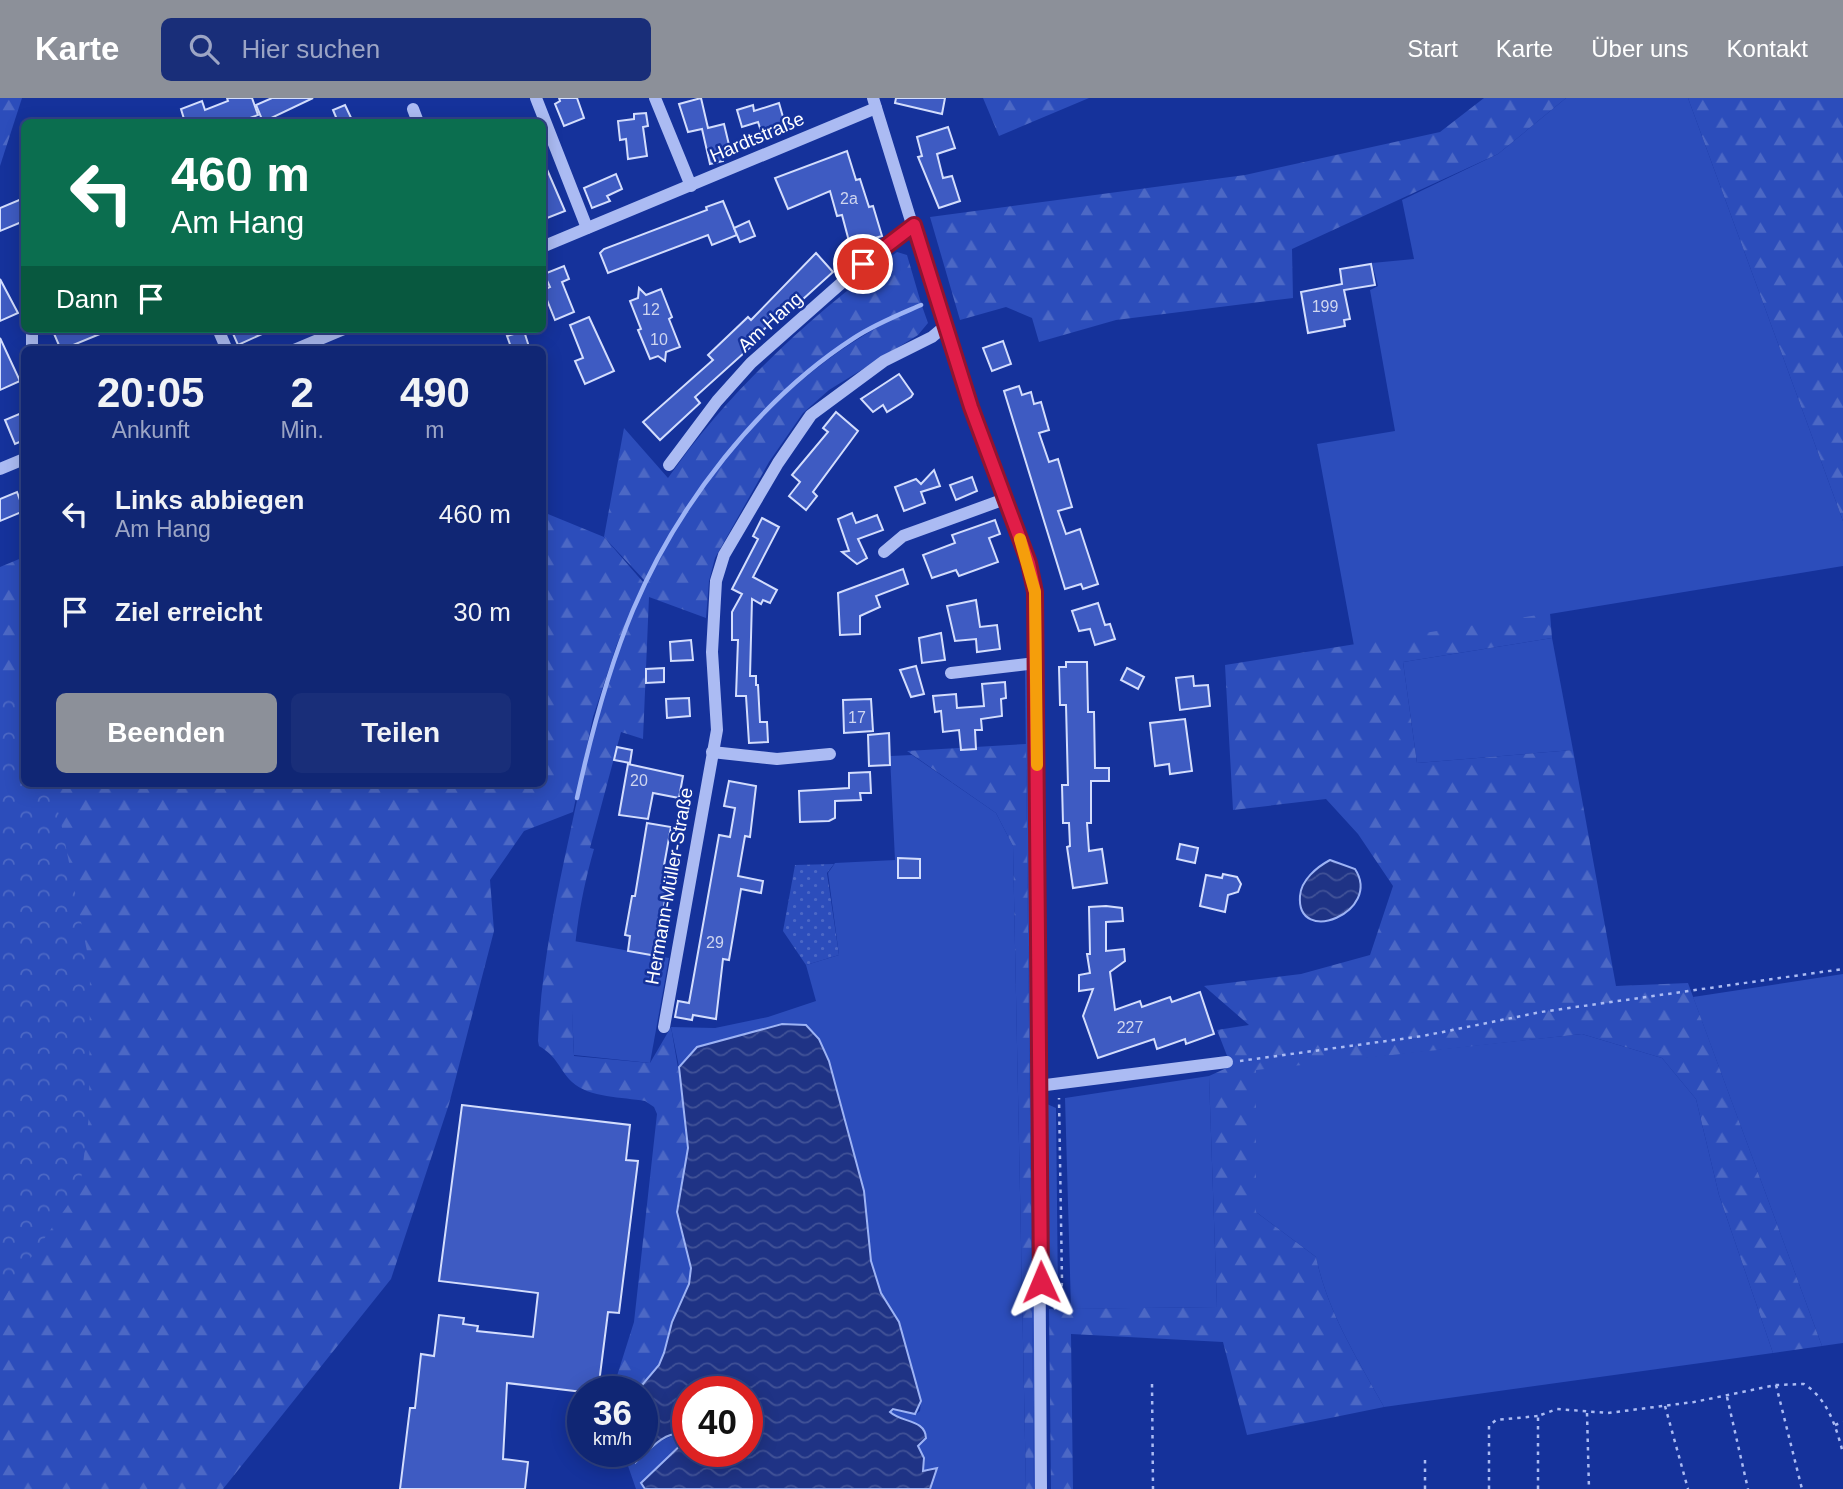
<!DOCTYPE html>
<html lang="de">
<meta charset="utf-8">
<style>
:root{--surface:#102674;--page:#192e79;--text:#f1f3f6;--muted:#9ca5c5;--line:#304386;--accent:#8c9099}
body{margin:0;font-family:Arial,sans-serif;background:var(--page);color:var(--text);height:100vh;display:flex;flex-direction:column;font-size:26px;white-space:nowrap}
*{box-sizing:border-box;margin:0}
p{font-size:23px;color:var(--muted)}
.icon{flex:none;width:38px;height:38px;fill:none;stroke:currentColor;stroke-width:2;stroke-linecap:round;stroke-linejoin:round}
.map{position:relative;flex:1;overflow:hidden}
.panel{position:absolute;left:21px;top:248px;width:525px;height:441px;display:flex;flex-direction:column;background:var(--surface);border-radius:10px;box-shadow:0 4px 18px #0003,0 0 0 2px var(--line)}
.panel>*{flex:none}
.banner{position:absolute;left:21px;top:21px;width:525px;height:214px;border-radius:10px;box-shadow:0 4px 18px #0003,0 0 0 2px var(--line);background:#0b6e4f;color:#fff;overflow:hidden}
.speed{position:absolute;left:567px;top:1278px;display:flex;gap:14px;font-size:35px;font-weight:700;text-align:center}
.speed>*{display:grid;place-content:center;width:91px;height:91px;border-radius:50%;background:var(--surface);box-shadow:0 4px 18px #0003,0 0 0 2px var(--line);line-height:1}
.speed small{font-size:18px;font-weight:400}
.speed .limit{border:10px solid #d22;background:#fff;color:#111}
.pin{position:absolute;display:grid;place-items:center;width:60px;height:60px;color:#fff;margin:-30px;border:4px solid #fff;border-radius:50%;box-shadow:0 2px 7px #0007}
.me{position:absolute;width:77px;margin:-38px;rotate:359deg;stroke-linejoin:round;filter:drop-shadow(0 0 5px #0008)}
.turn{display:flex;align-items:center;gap:24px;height:147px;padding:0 35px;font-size:32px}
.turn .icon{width:91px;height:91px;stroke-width:2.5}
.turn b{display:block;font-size:49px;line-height:60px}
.then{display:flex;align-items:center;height:66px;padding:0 35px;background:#0003;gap:14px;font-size:26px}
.eta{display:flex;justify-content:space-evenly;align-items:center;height:119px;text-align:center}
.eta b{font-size:42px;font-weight:700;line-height:49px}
.cta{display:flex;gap:14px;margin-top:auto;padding:14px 35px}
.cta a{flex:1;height:80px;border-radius:10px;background:var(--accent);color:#fff;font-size:28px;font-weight:700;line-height:80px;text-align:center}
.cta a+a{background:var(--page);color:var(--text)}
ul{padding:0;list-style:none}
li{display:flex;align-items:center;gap:21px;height:98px;padding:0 35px}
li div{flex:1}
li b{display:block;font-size:26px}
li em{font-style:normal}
header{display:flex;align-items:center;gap:42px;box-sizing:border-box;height:98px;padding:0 35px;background:var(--accent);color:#fff}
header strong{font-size:33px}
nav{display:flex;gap:38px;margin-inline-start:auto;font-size:24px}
.search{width:490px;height:63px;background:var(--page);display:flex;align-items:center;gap:18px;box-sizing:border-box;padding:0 24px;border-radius:10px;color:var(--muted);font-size:26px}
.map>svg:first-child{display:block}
.grass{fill:#2c4dbb}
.forest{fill:url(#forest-firs)}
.park{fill:url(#park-crowns)}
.garden{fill:url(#garden-dots)}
.water{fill:url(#water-waves);stroke:#9db3f5;stroke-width:2;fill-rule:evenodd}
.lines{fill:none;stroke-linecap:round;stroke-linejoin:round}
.stream{stroke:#9db3f5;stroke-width:4.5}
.building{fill:#3e5bc2;stroke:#d3ddfd;stroke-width:2}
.path{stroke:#abbbf3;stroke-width:2.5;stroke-dasharray:3.5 5;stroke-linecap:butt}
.minor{stroke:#abbbf3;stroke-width:12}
.route-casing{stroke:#92132f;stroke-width:18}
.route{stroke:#e11d48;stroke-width:12}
.slow{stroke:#f59e0b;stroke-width:12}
.labels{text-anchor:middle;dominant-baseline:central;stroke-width:5;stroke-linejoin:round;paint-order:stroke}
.number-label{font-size:16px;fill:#cfd6f0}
.street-label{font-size:19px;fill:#fff;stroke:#15329b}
</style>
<header>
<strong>Karte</strong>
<div class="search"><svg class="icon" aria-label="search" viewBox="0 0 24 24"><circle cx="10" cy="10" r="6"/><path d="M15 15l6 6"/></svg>Hier suchen</div>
<nav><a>Start</a><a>Karte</a><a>Über uns</a><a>Kontakt</a></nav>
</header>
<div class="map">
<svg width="1843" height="1391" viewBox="0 0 1843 1391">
<defs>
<pattern id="forest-firs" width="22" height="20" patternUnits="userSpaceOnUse" patternTransform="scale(1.75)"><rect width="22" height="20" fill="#2c4dbb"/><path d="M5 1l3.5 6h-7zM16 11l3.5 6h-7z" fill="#4c68c5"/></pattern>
<pattern id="park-crowns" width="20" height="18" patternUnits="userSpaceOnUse" patternTransform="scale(1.75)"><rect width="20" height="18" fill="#2c4dbb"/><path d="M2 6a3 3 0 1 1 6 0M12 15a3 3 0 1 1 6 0" fill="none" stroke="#4c68c5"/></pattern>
<pattern id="garden-dots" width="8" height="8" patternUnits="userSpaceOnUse" patternTransform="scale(1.75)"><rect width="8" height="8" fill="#2c4dbb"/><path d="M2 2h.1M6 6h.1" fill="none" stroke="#4c68c5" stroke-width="1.8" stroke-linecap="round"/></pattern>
<pattern id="water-waves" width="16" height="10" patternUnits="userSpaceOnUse" patternTransform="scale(1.75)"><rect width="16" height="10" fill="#1f3385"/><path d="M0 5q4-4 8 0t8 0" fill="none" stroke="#415297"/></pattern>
</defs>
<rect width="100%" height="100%" fill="#15329b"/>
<g class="grass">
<polygon points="1566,0 1688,0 1843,423 1843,468 1354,548 1317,346 1395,333 1370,192 1378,188 1372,165 1414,161 1402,102 1498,56"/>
<polygon points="1552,540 1573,652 1417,665 1403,564"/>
<polygon points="1025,572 1028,572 1038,1391 1034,1391"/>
<path d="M 912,657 L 996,715 L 1013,748 L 1026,1391 L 930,1391 L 937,1370 L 923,1373 L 925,1360 L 918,1348 L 927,1340 C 925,1322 902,1324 890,1314 L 895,1312 L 916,1316 L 920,1313 L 921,1303 L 899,1224 L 881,1195 L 871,1163 L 864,1093 L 829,963 L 819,941 L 806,927 L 782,925 L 697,949 L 679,969 L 671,929 L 715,930 L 768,919 L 816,903 L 806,867 L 839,857 L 828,775 L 835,765 L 895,762 L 890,658 Z"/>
<polygon points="574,843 669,860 650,965 574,957 571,891"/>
<polygon points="1843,876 1843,1245 1822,1248 1693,899"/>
<path d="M 1582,936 L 1662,960 L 1696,1001 L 1719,1097 L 1773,1255 L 1384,1309 C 1357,1260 1328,1215 1316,1159 L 1256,1114 L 1256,971 Z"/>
<polygon points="1209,978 1217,1209 1071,1211 1065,1000"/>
<polygon points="1047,1006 1056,1010 1058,1198 1053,1205 1049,1204"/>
<polygon points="681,1334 686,1338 684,1345 641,1385 645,1391 636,1391 628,1368 656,1345"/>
</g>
<g class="forest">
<polygon points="0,0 22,0 0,68"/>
<polygon points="983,0 1089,0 999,38"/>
<polygon points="1484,0 1566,0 1498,56 1292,151 1293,200 1116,222 1039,244 1032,220 1006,209 960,222 930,119 1245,77 1440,34"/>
<polygon points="1688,0 1843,0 1843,423"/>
<path d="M 897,154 L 907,157 L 921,205 C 796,258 708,366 645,483 L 604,439 L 624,330 L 668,380 C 730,291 811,218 897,154 Z"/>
<path d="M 922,208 L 928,225 L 918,237 L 829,292 L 803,315 L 769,364 L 715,460 L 709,483 L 706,520 L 649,499 L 643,641 L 621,634 L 590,750 L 594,751 C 573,824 570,883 574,958 L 650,965 L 671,929 L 688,1028 L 688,1050 L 676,1114 L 691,1170 L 688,1186 L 671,1224 L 664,1255 L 658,1267 L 637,1293 L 618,1293 L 616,1281 L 634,1224 L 657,1016 L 654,1009 L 645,1003 C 623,999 589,1000 572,984 C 558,970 558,959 539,948 L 538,943 C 541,872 555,804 570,735 C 587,655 606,572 641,497 C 697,376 797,259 922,208 Z"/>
<polygon points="543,414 604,439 643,484 617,546 593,619 573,714 524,733 490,782 494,833 449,1006 391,1181 223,1391 0,1391 0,469 24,459 24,686 542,686"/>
<path d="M 1550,515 L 1552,540 L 1403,564 L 1417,665 L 1573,652 L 1616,888 L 1688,885 L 1822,1248 L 1773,1255 L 1719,1097 L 1696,1001 L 1662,960 L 1582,936 L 1256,972 L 1256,1114 L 1316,1159 C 1328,1215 1357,1260 1384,1309 L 1247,1337 L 1223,1244 L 1071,1236 L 1073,1391 L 1051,1391 L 1049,1211 L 1217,1209 L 1209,978 L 1231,968 L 1217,932 L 1249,927 L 1204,888 L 1301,876 L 1370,857 L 1393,788 L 1358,736 L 1326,701 L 1233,712 L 1225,567 Z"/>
<polygon points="1026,646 1034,1391 1026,1391 1013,748 996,715 907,653"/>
</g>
<polygon class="park" points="0,577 24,626 24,686 49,686 60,720 90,868 89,1018 80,1090 15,1182 0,1208"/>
<polygon class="garden" points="834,766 827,775 839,857 806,867 783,833 795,767"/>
<g class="water">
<path d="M 1330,762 L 1355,771 C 1383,814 1296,849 1300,798 C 1301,782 1317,769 1330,762 Z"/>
<path d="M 782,926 L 806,927 L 819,941 L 829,963 L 864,1093 L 871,1163 L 881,1195 L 899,1224 L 921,1303 L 915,1316 L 893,1311 L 890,1314 C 902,1325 925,1321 926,1340 L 918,1348 L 924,1360 L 923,1373 L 937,1370 L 930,1391 L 645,1391 L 641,1385 L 686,1342 L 684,1336 C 665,1332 649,1352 636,1364 L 636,1353 L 642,1353 L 646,1322 L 642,1311 L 642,1293 L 637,1293 L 659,1267 L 664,1255 L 672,1224 L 689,1186 L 691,1170 L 677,1114 L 688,1050 L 679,969 L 697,949 ZM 688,1293 L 747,1293 L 747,1353 L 688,1353 Z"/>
</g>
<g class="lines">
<path class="stream" d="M 577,700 C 591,636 608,572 633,512 C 677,408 758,302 854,240 C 875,226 898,217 921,207"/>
</g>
<g class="building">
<polygon points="227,0 252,0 258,17 239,24 176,24 184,21 181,11 202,3 205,12 228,3"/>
<polygon points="272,0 313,0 263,24 256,7"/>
<polygon points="559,0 577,0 584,20 564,28 555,6 560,3"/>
<polygon points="701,0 708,30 724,26 730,51 722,53 723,63 710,66 702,31 688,34 679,6"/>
<polygon points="896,0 945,0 942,16 895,5"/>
<polygon points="779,5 785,26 761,33 758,24 742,29 737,12 753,7 754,13"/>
<polygon points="345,7 353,24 338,24 333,12"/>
<polygon points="646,15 648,28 643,29 647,58 628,61 626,41 620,42 618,23 634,21 634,16"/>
<polygon points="948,29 955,50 937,56 943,80 952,78 960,103 939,110 918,59 922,58 917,39"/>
<polygon points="847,53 856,82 860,81 869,109 873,108 882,138 850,147 842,117 837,118 830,93 788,111 775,80"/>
<polygon points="542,60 565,113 542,122"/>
<polygon points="616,76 622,91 607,98 610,103 592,110 584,90"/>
<polygon points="24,100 24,123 0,133 0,110"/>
<polygon points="723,103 737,137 712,147 708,137 608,175 600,155 604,151 707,112 706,109"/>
<polygon points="749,123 755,138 740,144 734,130"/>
<polygon points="816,155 833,174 792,211 789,208 761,234 764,237 695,299 700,305 660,342 643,324 713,262 708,257 748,219 751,222"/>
<polygon points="1371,166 1375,187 1344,192 1350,221 1344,222 1345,228 1308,235 1301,194 1342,186 1340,171"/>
<polygon points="564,168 569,181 562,184 574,214 555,222 543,192 550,189 544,176"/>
<polygon points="0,181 18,215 0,223"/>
<polygon points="639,190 646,197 661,191 672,219 669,221 680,249 666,254 665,263 658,258 650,261 638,232 641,231 630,203 638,200"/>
<polygon points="589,219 614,273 585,286 575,263 583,260 570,227"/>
<polygon points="52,231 112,231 73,247 75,252 61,252"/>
<polygon points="231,231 273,231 238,247"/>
<polygon points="524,233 530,252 512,252 507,238"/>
<polygon points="0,240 20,283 0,292"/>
<polygon points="1003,243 1011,266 992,273 983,250"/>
<polygon points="899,276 913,296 911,299 887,314 883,307 873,314 861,301"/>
<polygon points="1019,288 1022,297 1031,294 1034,306 1041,304 1049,332 1039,335 1049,364 1058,361 1072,409 1058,413 1066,436 1080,431 1098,486 1083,491 1081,486 1065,491 1004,293"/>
<polygon points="24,314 24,342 15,346 5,322"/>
<polygon points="836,314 858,333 813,394 817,398 806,412 789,398 800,384 792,377 828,334 823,330"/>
<polygon points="934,372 940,388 921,394 925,405 904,413 895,389 916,381 921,386"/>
<polygon points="972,379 977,393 956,402 950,387"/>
<polygon points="17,394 24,413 0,423 0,401"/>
<polygon points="852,415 856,425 877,417 883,432 858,441 867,460 857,466 842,454 849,453 838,421"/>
<polygon points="762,420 779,429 753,479 777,492 770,505 763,502 761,506 752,501 750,578 756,578 756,587 758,587 760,624 767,624 768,644 749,645 746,598 736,598 738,542 732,542 732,514 742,496 732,491 758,441 753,438"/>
<polygon points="995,422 1000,436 989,440 998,464 959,478 956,472 932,480 923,457 955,445 952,437"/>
<polygon points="903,471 908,486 876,498 880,509 860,518 860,536 840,537 838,495"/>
<polygon points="976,502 980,529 997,527 1000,551 977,554 976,541 955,543 947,508"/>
<polygon points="1098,505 1105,527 1110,526 1115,541 1095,547 1090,531 1079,533 1072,513"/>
<polygon points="941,535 945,562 922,565 919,540"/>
<polygon points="691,542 693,562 671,563 670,544"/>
<polygon points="1066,564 1087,564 1088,614 1094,614 1095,670 1109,670 1109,683 1091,683 1091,725 1087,725 1089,753 1102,751 1107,785 1073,790 1067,749 1070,748 1069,725 1063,725 1062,687 1068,687 1066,607 1060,607 1059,569 1066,569"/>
<polygon points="916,568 924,596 911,599 900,572"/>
<polygon points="664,570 664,584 646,585 646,571"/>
<polygon points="1127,570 1144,579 1138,591 1121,582"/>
<polygon points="1193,578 1194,588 1208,587 1210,608 1180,612 1176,580"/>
<polygon points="1005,584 1006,600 1001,601 1002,618 981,621 982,632 975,632 976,651 961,652 959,632 943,634 941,613 935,614 933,598 956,596 957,610 984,608 982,586"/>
<polygon points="689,600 690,618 667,620 666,601"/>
<polygon points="871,601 873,633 844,635 843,602"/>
<polygon points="1185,621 1192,673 1170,676 1169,666 1155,668 1150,625"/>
<polygon points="889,635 890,667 869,668 868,637"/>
<polygon points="617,649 632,652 630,665 614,662"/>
<polygon points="628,666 683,678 679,700 653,695 648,721 619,717"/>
<polygon points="870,674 871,695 860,695 861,702 835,703 835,720 829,723 800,724 799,693 849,690 849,675"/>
<polygon points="729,683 756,688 750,739 745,738 738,778 763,783 761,795 741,791 729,862 723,861 716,921 693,917 692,922 675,919 678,903 689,905 719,737 730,739 735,710 724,708"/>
<polygon points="647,725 671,729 663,773 669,774 657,858 628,853 630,838 625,837 632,798 635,798"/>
<polygon points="1180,746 1198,750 1195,765 1177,761"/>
<polygon points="898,760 920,761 920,780 898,780"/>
<polygon points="1223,776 1237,779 1241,786 1238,794 1228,797 1225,814 1200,808 1206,777 1222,780"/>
<polygon points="1106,808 1122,810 1123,823 1106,824 1106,853 1124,851 1125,863 1110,874 1115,912 1140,903 1142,909 1170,899 1172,904 1200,894 1214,936 1186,946 1185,941 1157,951 1154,941 1098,960 1083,918 1093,891 1079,893 1079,877 1090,875 1087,856 1090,856 1089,809"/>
<polygon points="462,1007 630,1027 626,1062 638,1063 619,1215 608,1214 598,1293 583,1294 507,1285 503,1361 528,1364 525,1391 400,1391 410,1310 415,1310 421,1256 434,1258 439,1217 464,1220 463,1226 478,1228 477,1233 533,1239 538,1195 439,1183"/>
</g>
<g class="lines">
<g class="path">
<polyline points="1240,963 1423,938 1541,914 1843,871"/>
<polyline points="1054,1211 1061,1204 1062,1182 1059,1000"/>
<polyline points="1152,1286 1153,1391"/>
<polyline points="1776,1287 1802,1391"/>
<polyline points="1727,1299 1748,1391"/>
<polyline points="1665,1308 1688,1391"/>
<polyline points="1587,1315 1589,1391"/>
<polyline points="1835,1327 1843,1324"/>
<polyline points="1425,1391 1425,1360"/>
<polyline points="1489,1391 1489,1328 1496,1322 1538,1318"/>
<path d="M 1538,1391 L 1538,1318 L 1557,1311 L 1608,1315 L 1694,1304 L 1776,1287 L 1804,1286 C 1828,1301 1836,1329 1843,1355"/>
</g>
<g class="minor">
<polyline points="536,0 587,130"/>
<polyline points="655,0 691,88"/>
<polyline points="873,0 941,220 1029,465 1035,494 1041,1391"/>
<polyline points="413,11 418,24"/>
<polyline points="542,149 876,10"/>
<polyline points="32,231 32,252"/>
<polyline points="218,231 227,252"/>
<polyline points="294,252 344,231"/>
<polyline points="669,367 717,303 751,265 881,150 914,127"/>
<polyline points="0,371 24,361"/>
<polyline points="884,454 903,438 1005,401"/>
<polyline points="951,575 1036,565"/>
<polyline points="712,654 777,661 830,656"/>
<polyline points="664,929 717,632 712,554 716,483 724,457 778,365 811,317 884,263 932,239 944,229"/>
<polyline points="1038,988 1227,964"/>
</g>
</g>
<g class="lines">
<defs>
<polyline id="route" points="863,166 914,127 971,309 1029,465 1035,494 1041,1184"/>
</defs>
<use href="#route" class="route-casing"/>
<use href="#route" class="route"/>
<polyline class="slow" points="1020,441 1035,494 1037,667"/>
</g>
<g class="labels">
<g class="number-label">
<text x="849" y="100">2a</text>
<text x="1325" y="208">199</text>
<text x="651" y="211">12</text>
<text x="659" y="241">10</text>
<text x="857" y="619">17</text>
<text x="639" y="682">20</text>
<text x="715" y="844">29</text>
<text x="1130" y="929">227</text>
</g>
<g class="street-label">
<text transform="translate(757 39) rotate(-23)">Hardtstraße</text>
<text transform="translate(770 224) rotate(-42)">Am Hang</text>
<text transform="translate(669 788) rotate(-80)">Hermann-Müller-Straße</text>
</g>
</g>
</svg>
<div class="speed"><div>36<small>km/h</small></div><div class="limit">40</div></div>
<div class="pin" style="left:863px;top:166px;background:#d93025"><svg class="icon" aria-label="arrive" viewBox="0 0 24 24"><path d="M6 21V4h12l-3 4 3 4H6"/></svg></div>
<svg class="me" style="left:1041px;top:1184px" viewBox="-20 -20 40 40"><path d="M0-17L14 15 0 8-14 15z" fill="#e11d48" stroke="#fff" stroke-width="4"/></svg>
<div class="banner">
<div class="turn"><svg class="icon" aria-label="left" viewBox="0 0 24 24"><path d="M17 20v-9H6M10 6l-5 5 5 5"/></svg><div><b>460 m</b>Am Hang</div></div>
<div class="then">Dann<svg class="icon" aria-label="arrive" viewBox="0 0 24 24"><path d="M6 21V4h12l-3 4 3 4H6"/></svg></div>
</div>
<section class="panel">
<div class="eta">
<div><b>20:05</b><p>Ankunft</p></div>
<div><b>2</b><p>Min.</p></div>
<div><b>490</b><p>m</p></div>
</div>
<ul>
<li><svg class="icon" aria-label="left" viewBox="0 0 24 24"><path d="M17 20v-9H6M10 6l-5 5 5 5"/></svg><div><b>Links abbiegen</b><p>Am Hang</p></div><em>460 m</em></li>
<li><svg class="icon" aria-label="arrive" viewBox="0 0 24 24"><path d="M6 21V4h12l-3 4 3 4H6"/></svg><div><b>Ziel erreicht</b></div><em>30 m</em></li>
</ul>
<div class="cta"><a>Beenden</a><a>Teilen</a></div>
</section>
</div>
